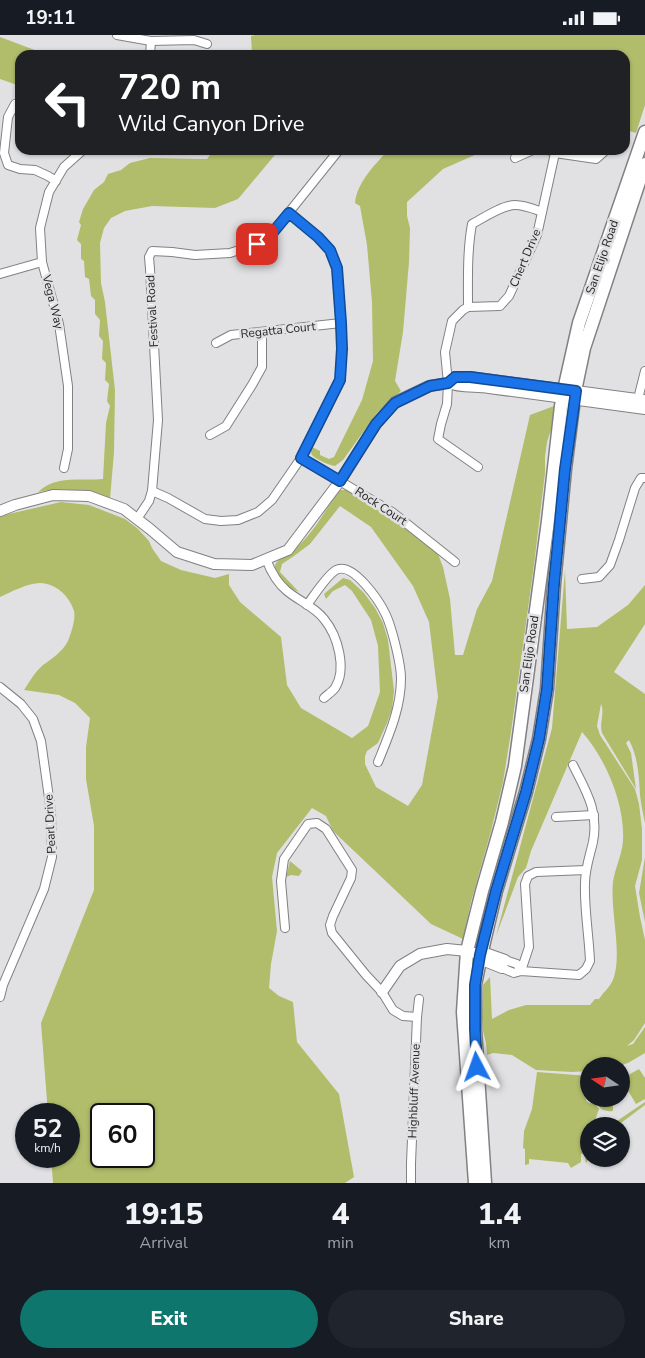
<!DOCTYPE html>
<style>
:root{--surface:#171b24;--page:#20242c;--text:#f1f3f6;--muted:#9ea1a6;--accent:#0f766e}
body{margin:0;font-family:"Nunito Sans",sans-serif;background:var(--page);color:var(--text);height:100vh;display:flex;flex-direction:column;font-size:19px;white-space:nowrap}
*{box-sizing:border-box;margin:0}
p{font-size:16px;color:var(--muted)}
.icon{flex:none;width:28px;height:28px;fill:none;stroke:currentColor;stroke-width:2;stroke-linecap:round;stroke-linejoin:round}
.map{position:relative;height:1148px;overflow:hidden}
.side{display:flex;flex-direction:column;background:var(--surface);flex:1}
.side>*{flex:none}
.hud{position:absolute;left:15px;top:15px;width:615px;height:105px;border-radius:15px;box-shadow:0 1px 4px #0004;background:#202124;color:#fff;overflow:hidden}
.needle{width:32px;rotate:283deg}
.buttons{position:absolute;left:580px;top:1022px;display:grid;gap:10px}
.buttons a{display:grid;place-items:center;width:50px;height:50px;border-radius:50%;background:var(--surface);box-shadow:0 1px 4px #0004;font-size:25px}
.speed{position:absolute;left:15px;top:1068px;display:flex;gap:10px;font-size:25px;font-weight:700;text-align:center}
.speed>*{display:grid;place-content:center;width:65px;height:65px;border-radius:50%;background:var(--surface);box-shadow:0 1px 4px #0004;line-height:1}
.speed small{font-size:12px;font-weight:400}
.speed .limit{border:2px solid #111;border-radius:8px;background:#fff;color:#111}
.pin{position:absolute;display:grid;place-items:center;width:42px;height:42px;color:#fff;margin:-21px;border-radius:10px;box-shadow:0 2px 8px #0006}
.me{position:absolute;width:55px;margin:-28px;rotate:356deg;stroke-linejoin:round;filter:drop-shadow(0 0 4px #0008)}
.turn{display:flex;align-items:center;gap:18px;height:105px;padding:0 20px;font-size:22px}
.turn .icon{width:65px;height:65px;stroke-width:2.5}
.turn b{display:block;font-size:35px;line-height:42px}
.eta{display:flex;justify-content:space-evenly;align-items:center;height:85px;text-align:center}
.eta b{font-size:30px;font-weight:800;line-height:35px}
.action{display:flex;gap:10px;margin-top:auto;padding:10px 20px}
.action a{flex:1;height:58px;border-radius:30px;background:var(--accent);color:#fff;font-size:20px;font-weight:800;line-height:58px;text-align:center}
.action a+a{background:var(--page);color:var(--text)}
.status{display:flex;justify-content:space-between;align-items:center;height:35px;padding:0 25px;background:var(--surface);direction:ltr}
.status svg{height:14px;fill:currentColor}
.map>svg:first-child{display:block}
.green{fill:#b1bd6a;fill-rule:evenodd}
.lines{fill:none;stroke-linecap:round;stroke-linejoin:round}
.minor-casing{stroke:#818184;stroke-width:10}
.tertiary-casing{stroke:#818184;stroke-width:12}
.primary-casing{stroke:#818184;stroke-width:15}
.minor{stroke:#fff;stroke-width:8}
.tertiary{stroke:#fff;stroke-width:10}
.primary{stroke:#fff;stroke-width:12}
.route-casing{stroke:#114b97;stroke-width:12}
.route{stroke:#1a73e8;stroke-width:9}
.labels{text-anchor:middle;dominant-baseline:central;stroke-width:5;stroke-linejoin:round;paint-order:stroke}
.street-label{font-size:12px;fill:#252526;stroke:#e1e1e4}
</style>
<div class="status"><b>19:11</b><svg viewBox="0 0 49 12"><path d="M0 12V9h3v3zM5 12V6h3v6zM10 12V3h3v9zM15 12V0h3v12zM26 1h20v11H26zM47 4h2v5h-2z"/></svg></div>
<div class="map">
<svg width="645" height="1148" viewBox="0 0 645 1148">
<rect width="100%" height="100%" fill="#e1e1e4"/>
<g class="green">
<polygon points="255,0 645,0 645,70 636,98 625,95 625,20 252,20 251,1"/>
<polygon points="0,2 48,20 20,20 20,51 0,44"/>
<path d="M 214,115 L 279,115 L 238,164 L 215,173 L 152,171 L 125,176 L 111,183 L 104,193 L 100,208 L 101,248 L 105,267 L 115,355 L 114,417 L 110,464 C 84,455 67,452 38,457 C 56,440 80,446 103,444 L 106,388 L 110,371 L 107,366 L 109,349 L 105,345 L 106,328 L 102,324 L 103,306 L 99,301 L 100,285 L 95,279 L 95,265 L 91,261 L 89,244 L 85,242 L 84,226 L 81,224 L 81,209 L 77,205 L 81,190 L 79,187 L 83,174 L 94,155 L 104,147 L 108,139 L 121,135 L 130,128 L 150,123 L 207,124 Z"/>
<path d="M 388,115 L 486,115 L 443,134 L 407,167 L 407,181 L 410,193 L 409,227 L 403,297 L 395,346 L 401,356 L 377,378 L 343,425 L 335,431 C 329,430 315,424 312,420 C 310,416 311,415 312,412 L 320,416 L 320,420 L 329,424 L 334,422 L 362,365 L 373,326 L 372,267 L 367,210 L 360,171 L 355,168 C 357,147 375,130 388,115 Z"/>
<path d="M 554,371 L 552,392 L 547,407 L 545,422 L 545,438 L 534,530 L 511,697 L 503,747 L 491,796 L 471,867 L 463,904 L 431,889 L 333,796 L 326,781 L 312,773 L 277,818 L 272,842 L 277,896 L 271,929 L 269,953 L 279,961 L 293,967 L 297,1007 L 339,1059 L 354,1142 L 345,1148 L 53,1148 L 51,1121 L 69,1121 L 69,1079 L 48,1079 L 41,988 L 94,855 L 94,791 L 86,744 L 86,712 L 90,683 L 75,668 L 59,660 L 24,655 C 30,646 35,637 43,630 C 53,623 62,617 68,606 C 71,598 76,584 74,576 C 70,562 56,548 40,548 C 28,548 11,557 0,562 L 0,481 L 61,467 L 89,470 L 125,484 L 137,493 L 149,506 L 152,513 L 161,526 L 172,531 L 181,535 L 215,543 L 229,539 L 229,550 L 240,567 L 281,602 L 287,650 L 301,673 L 352,703 L 368,691 L 380,657 L 378,611 L 371,585 L 352,556 L 345,550 L 333,556 L 326,564 L 324,559 L 343,543 L 350,545 L 364,558 L 375,573 L 383,588 L 388,605 L 394,656 L 392,674 L 387,688 L 378,708 L 367,716 L 365,721 L 365,729 L 376,752 L 408,771 L 422,750 L 438,662 L 429,587 L 413,551 L 371,492 L 340,471 L 310,509 L 294,521 L 282,529 L 280,537 L 299,557 C 290,553 272,543 275,531 C 276,525 292,516 298,511 C 314,497 325,476 337,458 L 341,455 L 347,455 L 397,487 L 438,519 L 441,527 L 443,532 L 450,564 L 455,620 L 463,620 L 477,574 L 492,546 L 530,380 ZM 101,1079 L 144,1079 L 144,1121 L 101,1121 Z"/>
<path d="M 565,535 L 567,594 L 597,592 L 628,570 L 645,550 L 645,589 L 614,637 L 645,659 L 645,788 C 643,779 641,769 640,760 C 639,741 638,722 629,705 L 626,708 L 631,718 L 636,754 L 602,698 C 599,688 605,678 601,669 L 597,691 L 600,700 L 635,754 L 639,769 L 642,794 L 642,825 L 635,851 L 640,882 L 645,905 L 645,988 L 634,1005 L 627,1011 L 633,1009 L 645,992 L 645,1018 L 628,1028 L 617,1031 L 589,1031 L 589,1036 L 572,1037 L 536,1035 L 512,1020 L 493,1018 L 487,1020 L 486,1008 L 483,996 L 482,981 L 483,950 L 490,942 L 492,984 L 509,975 L 526,970 L 590,970 L 595,964 L 599,964 C 604,956 611,952 614,942 C 622,916 610,875 613,847 C 615,833 622,820 623,806 C 625,769 606,724 582,697 L 531,816 L 526,833 L 518,842 L 496,901 L 552,693 Z"/>
<polygon points="645,822 645,887 639,858"/>
<polygon points="290,826 302,836 299,841 291,840 286,842"/>
<polygon points="639,1034 645,1043 645,1064 636,1069 621,1044"/>
<polygon points="537,1037 589,1041 586,1066 589,1068 595,1069 599,1074 593,1091 589,1091 589,1123 586,1128 585,1123 587,1119 581,1119 581,1127 571,1133 568,1128 529,1124 529,1129 525,1130 525,1114 523,1113 524,1096 532,1074"/>
<path d="M 589,1052 L 589,1064 L 613,1064 L 613,1076 C 605,1077 599,1074 596,1067 L 588,1066 Z"/>
<polygon points="645,1067 645,1070 617,1091 614,1091 615,1085 617,1086"/>
</g>
<g class="lines">
<defs>
<g id="minor">
<polyline points="117,0 151,6 194,5 207,9"/>
<polyline points="150,20 151,6"/>
<polyline points="15,69 8,82 4,118 8,130 20,134 35,135 48,141 56,146"/>
<polyline points="547,115 553,116 555,118 596,124 604,117 605,115"/>
<polyline points="515,123 533,115"/>
<polyline points="0,239 42,227"/>
<path d="M 468,272 C 468,245 467,216 472,189 C 483,183 503,170 515,170 C 525,170 534,174 542,177"/>
<polyline points="216,308 231,300 341,288"/>
<polyline points="638,364 645,336"/>
<polyline points="210,400 226,391 252,350 262,332 262,297"/>
<polyline points="301,423 392,477 455,527"/>
<polyline points="478,432 438,404 441,389 447,369 448,348 445,317 452,286 463,275 468,272 500,271 509,261 537,200 555,118"/>
<polyline points="64,433 68,414 68,351 59,289 42,227 40,193 49,157 64,132 83,115"/>
<polyline points="152,456 168,463 205,484 221,486 238,485 258,477 272,465 301,423 328,371 340,345 342,314 337,233 330,215 318,202 289,178"/>
<polyline points="137,484 149,466 152,456 158,385 150,234 149,222 152,216 172,217 195,220 230,218 257,209 274,196 339,115"/>
<path d="M 266,524 C 271,537 277,548 287,556 C 299,566 315,572 324,584 C 338,601 347,634 335,653 C 332,657 327,660 324,663"/>
<polyline points="582,544 599,542 610,530 619,505 635,453 641,443 645,443"/>
<path d="M 307,570 C 313,562 327,540 336,535 C 353,526 380,567 386,580 C 392,593 401,629 401,643 C 401,673 389,700 378,727"/>
<polyline points="0,652 21,669 33,684 41,706 51,777 52,822 44,854 3,950 0,962"/>
<polyline points="556,782 594,780"/>
<polyline points="285,893 281,846 284,824 308,789 317,788 326,794 352,835 351,843 333,881 330,890 332,898 366,940 382,957 393,975 403,981 417,982"/>
<path d="M 521,936 L 517,929 L 505,925 L 502,933 L 514,938 L 521,936 L 579,940 L 586,934 L 590,926 C 589,901 584,873 585,848 C 585,834 590,820 593,807 C 599,776 586,756 573,730"/>
<polyline points="521,936 529,912 525,849 528,841 536,837 586,835"/>
<polyline points="411,1148 411,1128 417,982 419,964"/>
</g>
<g id="tertiary">
<path d="M 448,348 C 460,353 476,351 489,353 L 645,374"/>
<polyline points="0,476 15,470 53,460 89,461 124,474 150,494 177,517 214,529 252,530 288,515 340,446 376,389 395,367 429,351 448,348 455,342 470,342 645,365"/>
<polyline points="481,920 488,919 505,925"/>
<polyline points="382,957 400,931 420,919 447,914 467,916 481,920 487,927 502,933"/>
</g>
<g id="primary">
<polyline points="475,1148 463,977 467,916 482,856 502,787 515,731 548,486 561,371 566,346 579,288 645,97"/>
<polyline points="485,1148 475,994 475,950 481,920 496,856 526,757 539,704 547,654 554,549 565,434 575,356 584,313 645,129"/>
</g>
</defs>
<use href="#minor" class="minor-casing"/>
<use href="#tertiary" class="tertiary-casing"/>
<use href="#primary" class="primary-casing"/>
<use href="#minor" class="minor"/>
<use href="#tertiary" class="tertiary"/>
<use href="#primary" class="primary"/>
</g>
<g class="lines">
<defs>
<polyline id="route" points="257,209 274,196 289,178 318,202 330,215 337,233 341,288 342,314 340,345 301,423 340,446 376,389 395,368 430,351 448,348 455,342 470,342 576,356 565,434 554,549 547,654 539,704 526,757 496,856 480,920 475,950 475,994 477,1032"/>
</defs>
<use href="#route" class="route-casing"/>
<use href="#route" class="route"/>
</g>
<g class="labels">
<g class="street-label">
<text transform="translate(602 222) rotate(-71)">San Elijo Road</text>
<text transform="translate(525 223) rotate(-67)">Chert Drive</text>
<text transform="translate(53 267) rotate(76)">Vega Way</text>
<text transform="translate(152 276) rotate(-93)">Festival Road</text>
<text transform="translate(278 295) rotate(-6)">Regatta Court</text>
<text transform="translate(381 471) rotate(33)">Rock Court</text>
<text transform="translate(529 619) rotate(-82)">San Elijo Road</text>
<text transform="translate(50 789) rotate(-93)">Pearl Drive</text>
<text transform="translate(414 1056) rotate(-88)">Highbluff Avenue</text>
</g>
</g>
</svg>
<div class="buttons">
<a><svg class="needle" viewBox="-14 -14 28 28"><path d="M0-13l5 13h-10z" fill="#e53935"/><path d="M0 13l5-13h-10z" fill="#9ea1a6"/></svg></a>
<a><svg class="icon" aria-label="layers" viewBox="0 0 24 24"><path d="M12 4l9 5-9 5-9-5zM3 14l9 5 9-5"/></svg></a>
</div>
<div class="speed"><div>52<small>km/h</small></div><div class="limit">60</div></div>
<div class="pin" style="left:257px;top:209px;background:#d93025"><svg class="icon" aria-label="arrive" viewBox="0 0 24 24"><path d="M6 21V4h12l-3 4 3 4H6"/></svg></div>
<svg class="me" style="left:477px;top:1032px" viewBox="-20 -20 40 40"><path d="M0-17L14 15 0 8-14 15z" fill="#1a73e8" stroke="#fff" stroke-width="4"/></svg>
<div class="hud">
<div class="turn"><svg class="icon" aria-label="left" viewBox="0 0 24 24"><path d="M17 20v-9H6M10 6l-5 5 5 5"/></svg><div><b>720 m</b>Wild Canyon Drive</div></div>
</div>
</div>
<section class="side">
<div class="eta">
<div><b>19:15</b><p>Arrival</p></div>
<div><b>4</b><p>min</p></div>
<div><b>1.4</b><p>km</p></div>
</div>
<div class="action"><a>Exit</a><a>Share</a></div>
</section>
